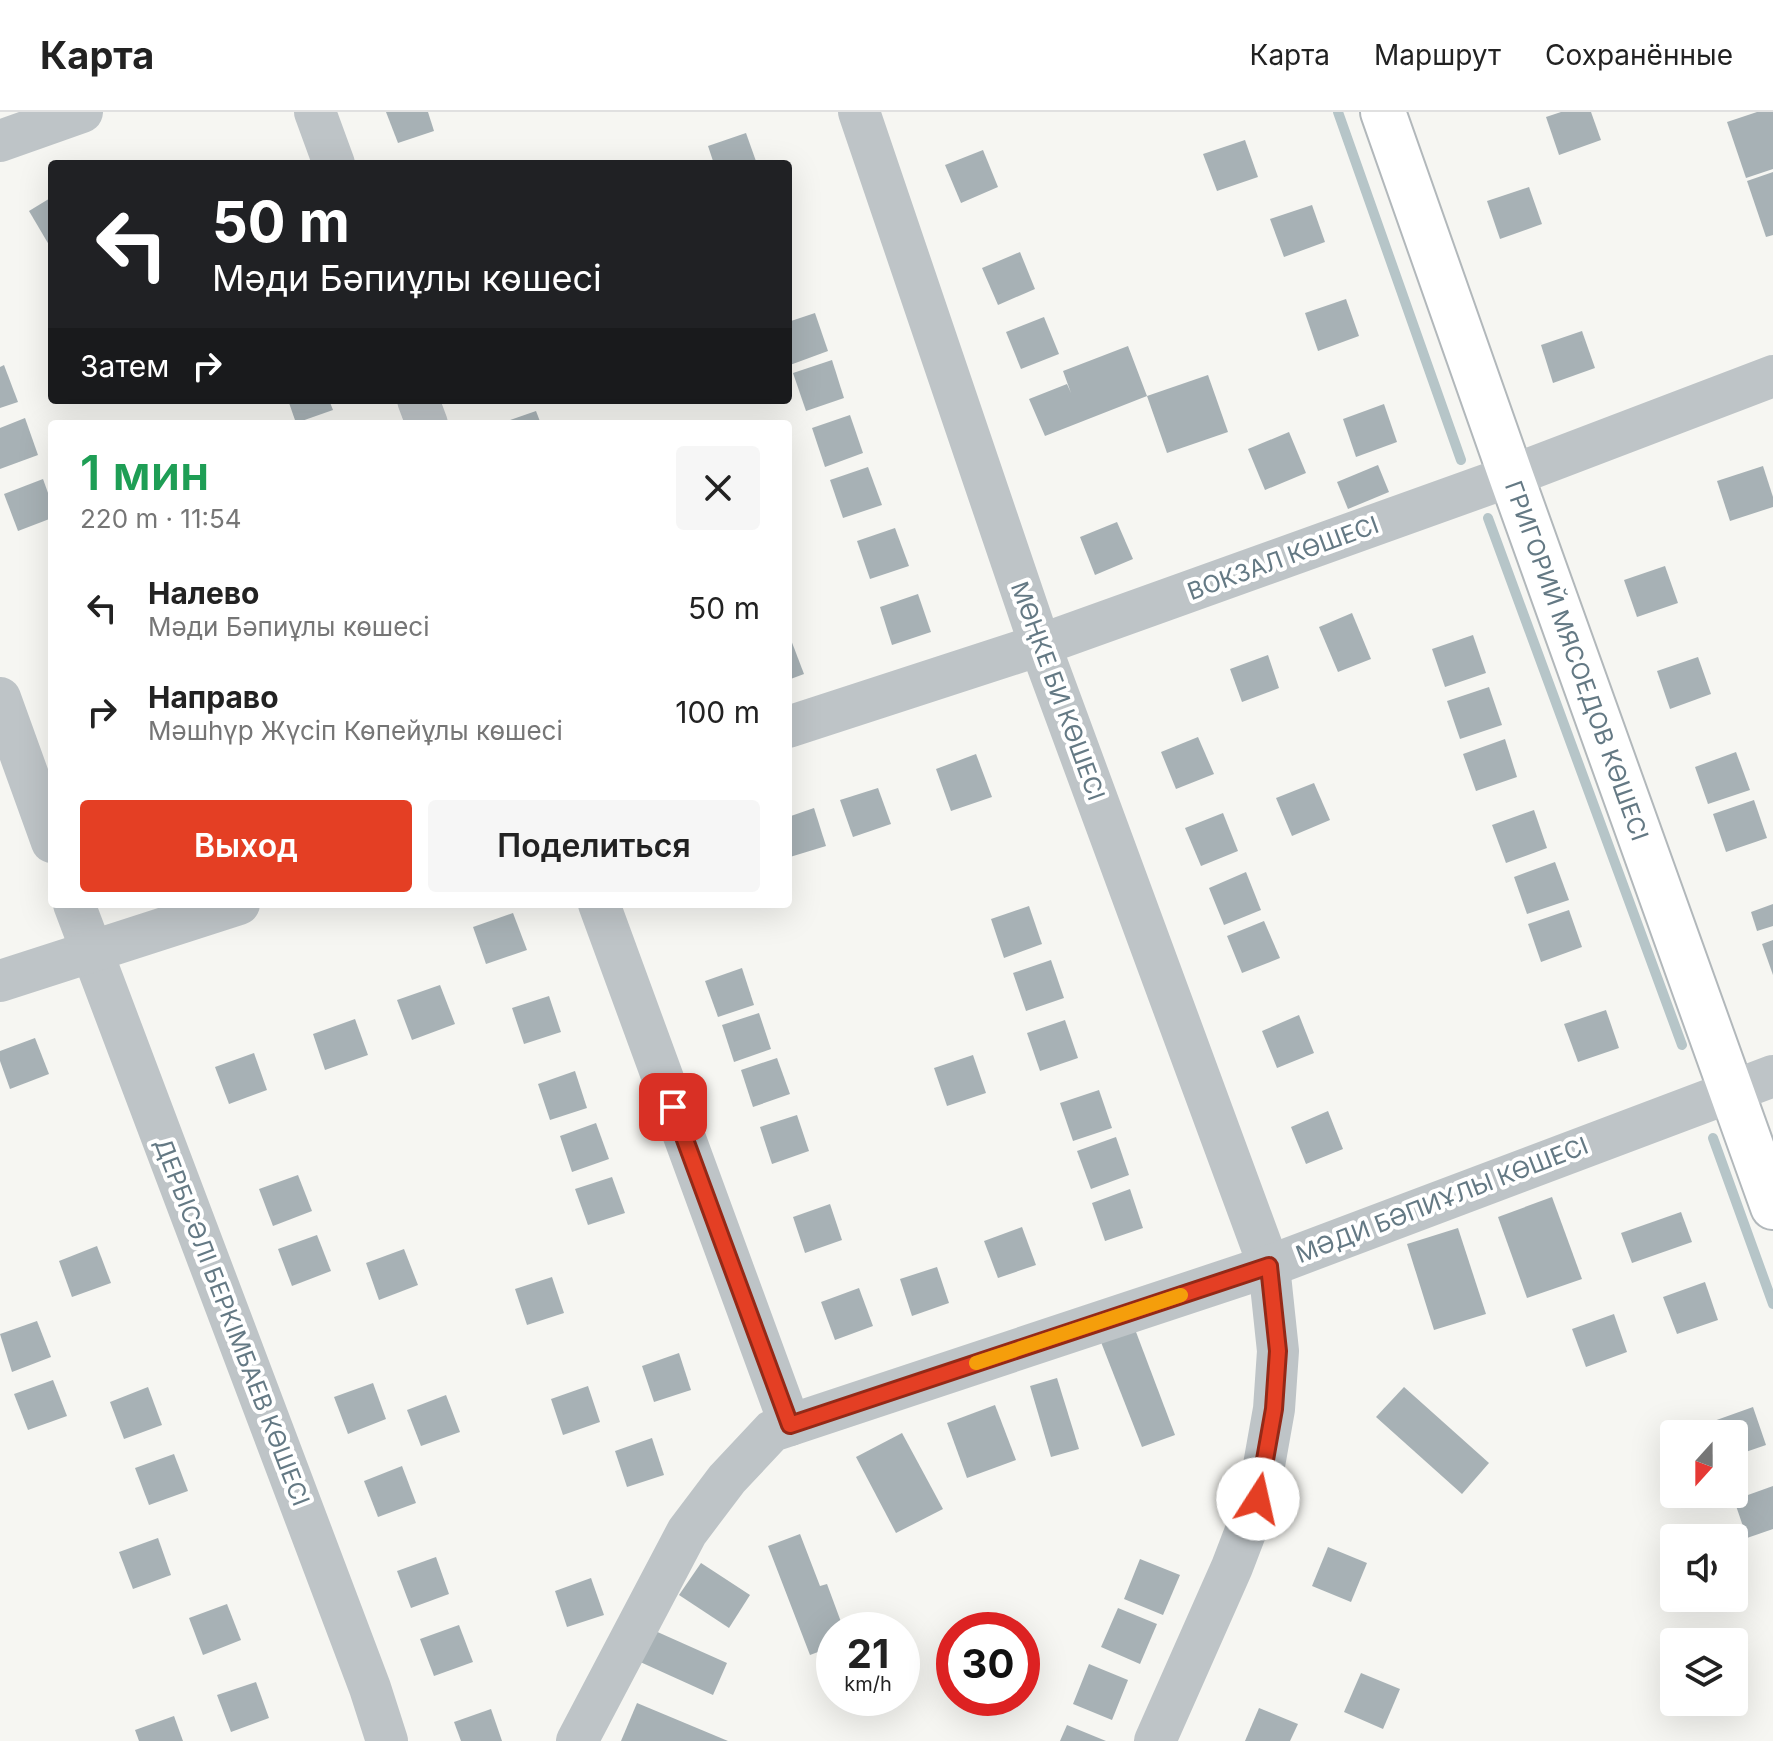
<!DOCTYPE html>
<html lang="ru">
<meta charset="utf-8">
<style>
:root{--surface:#fff;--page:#f6f6f6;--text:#222;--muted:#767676;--line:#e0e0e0;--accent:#e43f24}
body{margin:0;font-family:Inter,sans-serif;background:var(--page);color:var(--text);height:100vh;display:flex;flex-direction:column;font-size:30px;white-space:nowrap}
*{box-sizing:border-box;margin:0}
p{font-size:26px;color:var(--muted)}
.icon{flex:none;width:44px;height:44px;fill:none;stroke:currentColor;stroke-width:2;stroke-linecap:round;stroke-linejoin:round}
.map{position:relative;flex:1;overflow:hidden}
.panel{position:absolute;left:48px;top:308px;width:744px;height:488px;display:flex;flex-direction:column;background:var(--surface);border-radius:8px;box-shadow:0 8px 32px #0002}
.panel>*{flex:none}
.guide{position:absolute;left:48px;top:48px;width:744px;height:244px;border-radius:8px;box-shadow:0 8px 32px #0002;background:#202124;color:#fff;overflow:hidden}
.needle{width:52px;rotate:201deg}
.controls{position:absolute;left:1660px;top:1308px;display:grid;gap:16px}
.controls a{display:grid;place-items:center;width:88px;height:88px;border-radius:8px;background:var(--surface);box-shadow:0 8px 32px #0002;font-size:40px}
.speed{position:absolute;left:816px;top:1500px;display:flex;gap:16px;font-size:40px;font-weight:700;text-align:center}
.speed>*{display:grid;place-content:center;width:104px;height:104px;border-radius:50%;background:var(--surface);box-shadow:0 8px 32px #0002;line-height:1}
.speed small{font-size:20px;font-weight:400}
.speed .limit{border:12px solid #d22;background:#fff;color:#111}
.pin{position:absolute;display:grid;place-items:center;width:68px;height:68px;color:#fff;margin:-34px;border-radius:16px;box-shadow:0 4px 12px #0006}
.me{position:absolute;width:88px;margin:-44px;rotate:10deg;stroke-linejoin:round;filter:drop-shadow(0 0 6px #0008)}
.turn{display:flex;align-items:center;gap:28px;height:168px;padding:0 32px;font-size:36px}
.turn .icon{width:104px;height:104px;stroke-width:2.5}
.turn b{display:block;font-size:56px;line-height:68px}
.then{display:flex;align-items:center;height:76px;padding:0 32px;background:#0003;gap:16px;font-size:30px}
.round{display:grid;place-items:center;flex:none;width:84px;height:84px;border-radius:8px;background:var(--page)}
.overview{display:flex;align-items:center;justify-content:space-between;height:136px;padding:0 32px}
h1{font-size:48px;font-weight:600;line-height:60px;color:#1e9e55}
.primary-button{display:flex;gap:16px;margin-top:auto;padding:16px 32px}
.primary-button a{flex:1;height:92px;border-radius:8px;background:var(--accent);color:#fff;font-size:32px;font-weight:600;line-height:92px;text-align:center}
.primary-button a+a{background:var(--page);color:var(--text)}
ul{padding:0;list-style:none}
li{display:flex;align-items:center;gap:24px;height:104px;padding:0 32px}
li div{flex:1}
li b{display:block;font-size:30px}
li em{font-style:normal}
header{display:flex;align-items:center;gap:48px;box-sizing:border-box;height:112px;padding:0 40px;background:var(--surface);border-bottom:2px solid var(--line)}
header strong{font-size:38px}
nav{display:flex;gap:44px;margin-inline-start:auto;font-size:28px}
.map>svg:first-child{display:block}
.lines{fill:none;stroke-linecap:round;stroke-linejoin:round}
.stream{stroke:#b6c5c8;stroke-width:10}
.building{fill:#a7b1b5}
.major-casing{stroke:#b2b8bb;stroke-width:48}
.minor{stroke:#bec4c7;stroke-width:42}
.major{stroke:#fff;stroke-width:44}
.route-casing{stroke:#942917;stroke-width:20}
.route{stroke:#e43f24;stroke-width:14}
.slow{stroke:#f59e0b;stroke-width:14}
.labels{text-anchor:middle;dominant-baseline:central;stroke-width:8;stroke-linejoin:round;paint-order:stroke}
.street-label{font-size:24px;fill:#647984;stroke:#fff}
</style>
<header>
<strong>Карта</strong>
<nav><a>Карта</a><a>Маршрут</a><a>Сохранённые</a></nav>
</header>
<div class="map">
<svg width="1773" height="1629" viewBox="0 0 1773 1629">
<rect width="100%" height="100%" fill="#f6f6f2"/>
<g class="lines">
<g class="stream">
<polyline points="1338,0 1461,348"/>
<polyline points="1488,406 1682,933"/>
<polyline points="1713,1026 1773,1192"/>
</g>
</g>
<g class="building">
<polygon points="386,0 428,0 434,19 398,31"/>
<polygon points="1561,0 1591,0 1601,28 1559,43 1546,5"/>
<polygon points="1757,0 1773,0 1773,57 1746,66 1727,10"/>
<polygon points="746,21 757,52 714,52 708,34"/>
<polygon points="1245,28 1258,65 1217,79 1203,42"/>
<polygon points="983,38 998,75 961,91 945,53"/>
<polygon points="1773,60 1773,123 1766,125 1747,69"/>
<polygon points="1529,75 1542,112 1500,127 1487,89"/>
<polygon points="52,85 52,138 29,99"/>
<polygon points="1312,93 1325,130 1284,145 1270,107"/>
<polygon points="1020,140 1035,177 998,193 982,156"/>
<polygon points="1346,187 1359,224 1318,239 1305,201"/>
<polygon points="815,201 828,239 790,253 788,248 788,210"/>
<polygon points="1044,205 1059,242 1021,257 1006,220"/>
<polygon points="1582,219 1595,256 1553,271 1541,233"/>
<polygon points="1128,234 1147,284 1045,324 1029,287 1067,272 1071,281 1063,259"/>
<polygon points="832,248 844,286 806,299 793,261"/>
<polygon points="4,253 18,290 0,296 0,255"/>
<polygon points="1208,263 1228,320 1167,341 1147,284"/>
<polygon points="288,288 329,288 333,298 296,311"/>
<polygon points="1384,292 1397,330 1356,345 1343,307"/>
<polygon points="536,299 541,312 499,312"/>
<polygon points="850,303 863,341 825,355 812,316"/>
<polygon points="25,306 38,343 0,357 0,316"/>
<polygon points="1289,320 1306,361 1265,378 1248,337"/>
<polygon points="1378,353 1389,380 1348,397 1337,370"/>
<polygon points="1763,354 1773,385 1773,395 1730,409 1717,369"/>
<polygon points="868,355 882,393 843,406 830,368"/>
<polygon points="43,367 52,392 52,406 18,419 4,382"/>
<polygon points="1117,410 1133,447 1095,463 1080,425"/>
<polygon points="895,416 909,454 870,467 857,429"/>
<polygon points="1665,454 1678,491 1637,505 1624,468"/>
<polygon points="918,482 931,520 892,533 880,495"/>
<polygon points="1352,501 1371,547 1338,560 1319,515"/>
<polygon points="788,520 804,562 788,568"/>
<polygon points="1473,523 1486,561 1445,575 1432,537"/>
<polygon points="1268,543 1279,576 1242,590 1230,557"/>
<polygon points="1698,545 1711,582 1670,597 1657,559"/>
<polygon points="1489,575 1502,613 1460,627 1447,589"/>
<polygon points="1198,625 1214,662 1176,677 1161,640"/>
<polygon points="1505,627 1517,665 1476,679 1463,642"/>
<polygon points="1736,640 1750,678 1708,692 1695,655"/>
<polygon points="976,642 992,685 951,699 936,657"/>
<polygon points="1314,671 1330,708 1292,724 1276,686"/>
<polygon points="878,676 891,712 853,725 840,688"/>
<polygon points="1754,688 1767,726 1726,740 1713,702"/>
<polygon points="814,696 826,734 790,745 788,739 788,705"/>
<polygon points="1534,698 1547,736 1506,751 1492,713"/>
<polygon points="1223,701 1238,739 1201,754 1185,716"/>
<polygon points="1555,750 1569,788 1527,802 1514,765"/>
<polygon points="1246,760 1261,798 1224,813 1209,776"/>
<polygon points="1773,792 1773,814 1757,819 1751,800"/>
<polygon points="1029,794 1042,832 1004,846 991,807"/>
<polygon points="1569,798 1582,835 1541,850 1528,812"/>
<polygon points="513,801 527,838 486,852 473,815"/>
<polygon points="1264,809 1280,846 1242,861 1227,824"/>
<polygon points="1773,828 1773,863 1762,832"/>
<polygon points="1051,848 1064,886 1026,899 1013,861"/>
<polygon points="742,856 754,893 718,905 705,869"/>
<polygon points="440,873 455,912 412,928 397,888"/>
<polygon points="549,884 561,920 524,932 512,896"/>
<polygon points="1606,898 1619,936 1578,950 1564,912"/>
<polygon points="759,901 771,937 734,950 722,913"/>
<polygon points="1299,903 1314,941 1277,956 1262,919"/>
<polygon points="355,907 368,943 325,958 313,922"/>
<polygon points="1065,908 1078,946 1040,959 1027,921"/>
<polygon points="35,926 49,962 10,977 0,949 0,939"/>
<polygon points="254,941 267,978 229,992 215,955"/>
<polygon points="973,943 986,981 947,994 934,956"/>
<polygon points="777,946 790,982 753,995 741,958"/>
<polygon points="575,959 587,996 550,1008 538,972"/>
<polygon points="1099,978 1112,1016 1073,1029 1060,991"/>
<polygon points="1328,999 1343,1037 1306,1052 1291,1015"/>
<polygon points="797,1003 809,1039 772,1052 760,1015"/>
<polygon points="596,1011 609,1047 572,1060 560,1024"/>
<polygon points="1116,1025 1129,1063 1091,1077 1077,1039"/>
<polygon points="298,1063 312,1099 273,1114 259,1077"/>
<polygon points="612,1065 625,1101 588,1113 575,1077"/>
<polygon points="1130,1077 1143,1116 1105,1129 1092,1091"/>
<polygon points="1552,1085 1582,1167 1527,1186 1498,1105"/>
<polygon points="830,1092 842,1128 805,1141 793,1105"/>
<polygon points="1681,1100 1692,1130 1632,1151 1621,1121"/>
<polygon points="1022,1115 1036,1153 998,1166 984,1129"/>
<polygon points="1458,1116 1486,1202 1434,1218 1407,1132"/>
<polygon points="317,1123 331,1159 292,1174 278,1137"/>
<polygon points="97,1134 111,1171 72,1185 59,1149"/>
<polygon points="404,1137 418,1173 379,1188 366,1151"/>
<polygon points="937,1155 949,1191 912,1204 900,1167"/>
<polygon points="552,1165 564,1201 527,1213 515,1177"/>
<polygon points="1705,1170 1718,1208 1677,1222 1663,1185"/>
<polygon points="859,1176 873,1214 835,1228 821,1190"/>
<polygon points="1614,1202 1627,1240 1586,1255 1572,1217"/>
<polygon points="37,1209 51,1245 12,1260 0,1222"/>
<polygon points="1133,1212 1175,1323 1142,1335 1099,1225"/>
<polygon points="679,1241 691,1278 654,1290 642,1254"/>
<polygon points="1057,1266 1079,1337 1051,1345 1030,1274"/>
<polygon points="53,1268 67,1304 28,1318 14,1282"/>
<polygon points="373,1271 386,1307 348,1322 334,1285"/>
<polygon points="588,1274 600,1310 563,1323 551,1287"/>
<polygon points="148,1275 162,1313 124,1327 110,1290"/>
<polygon points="1404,1275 1489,1351 1462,1382 1376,1305"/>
<polygon points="446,1283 460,1320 421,1334 407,1298"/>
<polygon points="995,1293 1016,1348 967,1366 947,1311"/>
<polygon points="1753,1295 1766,1333 1734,1344 1734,1322 1716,1322 1711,1310"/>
<polygon points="902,1321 943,1397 896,1421 856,1345"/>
<polygon points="652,1326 664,1363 627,1375 615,1339"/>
<polygon points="174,1342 188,1379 149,1393 135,1356"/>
<polygon points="402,1354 416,1391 378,1405 364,1369"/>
<polygon points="1773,1374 1773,1417 1747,1426 1734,1388"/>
<polygon points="800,1422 820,1474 827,1472 844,1518 834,1518 834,1534 810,1543 768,1434"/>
<polygon points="158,1426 171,1463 133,1477 119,1440"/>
<polygon points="1328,1435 1367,1451 1351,1490 1312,1474"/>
<polygon points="436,1445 449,1482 411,1496 397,1459"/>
<polygon points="1140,1447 1180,1463 1163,1503 1124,1487"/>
<polygon points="701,1451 750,1483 729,1516 679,1483"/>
<polygon points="591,1466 604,1503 567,1515 555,1479"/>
<polygon points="227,1492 241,1528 203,1543 189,1506"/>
<polygon points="1118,1496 1157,1512 1140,1552 1101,1535"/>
<polygon points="459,1513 473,1550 434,1564 420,1527"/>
<polygon points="653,1518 727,1551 713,1583 638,1549"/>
<polygon points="1089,1552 1128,1568 1112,1608 1073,1592"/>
<polygon points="1361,1561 1400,1577 1383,1617 1344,1600"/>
<polygon points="256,1570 269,1606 231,1620 217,1583"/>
<polygon points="637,1591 728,1629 621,1629"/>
<polygon points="1259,1596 1298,1612 1290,1629 1245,1629"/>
<polygon points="491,1597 502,1629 461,1629 454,1610"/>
<polygon points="174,1604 183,1629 139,1629 135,1618"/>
<polygon points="1067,1613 1106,1629 1060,1629"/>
</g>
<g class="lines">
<defs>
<g id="major">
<path id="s1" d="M 1383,0 L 1511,364 L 1773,1095"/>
</g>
</defs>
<use href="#major" class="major-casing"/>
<g class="minor">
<polyline points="315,0 334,52"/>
<polyline points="859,0 1040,533 1269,1154 1278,1239 1274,1297 1258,1387 1232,1455 1155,1629"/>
<polyline points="0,29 82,0"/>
<polyline points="418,288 427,312"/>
<polyline points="0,586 52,730"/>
<polyline points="788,615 1040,533 1511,364 1773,264"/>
<polyline points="74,792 370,1576 387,1629"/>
<polyline points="599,792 790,1313"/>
<polyline points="0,869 239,792"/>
<polyline points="577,1629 687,1420 727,1367 772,1319 1269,1154 1773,964"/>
</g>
<use href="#major" class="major"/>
</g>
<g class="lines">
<defs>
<polyline id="route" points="673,995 790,1313 1269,1154 1278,1239 1274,1297 1258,1387"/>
</defs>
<use href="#route" class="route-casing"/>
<use href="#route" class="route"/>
<polyline class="slow" points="976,1251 1181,1183"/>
</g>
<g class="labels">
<g class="street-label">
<text transform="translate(1283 446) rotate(-20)">ВОКЗАЛ КӨШЕСІ</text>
<text stroke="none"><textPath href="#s1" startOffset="582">ГРИГОРИЙ МЯСОЕДОВ КӨШЕСІ</textPath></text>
<text transform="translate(1058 579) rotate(70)">МӨҢКЕ БИ КӨШЕСІ</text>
<text transform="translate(1442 1088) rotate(-21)">МӘДИ БӘПИҰЛЫ КӨШЕСІ</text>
<text transform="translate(232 1210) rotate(69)">ДЕРБІСӘЛІ БЕРКІМБАЕВ КӨШЕСІ</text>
</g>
</g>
</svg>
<div class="controls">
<a><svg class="needle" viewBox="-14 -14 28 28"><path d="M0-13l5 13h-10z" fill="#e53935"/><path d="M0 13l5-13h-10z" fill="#767676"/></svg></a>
<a><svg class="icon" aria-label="sound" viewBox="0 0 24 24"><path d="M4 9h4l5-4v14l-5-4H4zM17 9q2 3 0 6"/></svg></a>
<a><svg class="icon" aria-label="layers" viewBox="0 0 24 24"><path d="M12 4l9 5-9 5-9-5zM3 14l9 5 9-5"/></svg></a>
</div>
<div class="speed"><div>21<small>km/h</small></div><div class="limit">30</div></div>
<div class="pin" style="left:673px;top:995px;background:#d93025"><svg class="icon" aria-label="arrive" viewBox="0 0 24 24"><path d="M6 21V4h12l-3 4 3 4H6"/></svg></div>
<svg class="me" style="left:1258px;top:1387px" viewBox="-20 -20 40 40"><circle r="19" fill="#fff"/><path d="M0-13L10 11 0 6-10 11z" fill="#e43f24"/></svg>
<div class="guide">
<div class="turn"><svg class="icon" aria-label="left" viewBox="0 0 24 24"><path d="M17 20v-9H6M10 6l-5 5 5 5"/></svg><div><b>50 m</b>Мәди Бәпиұлы көшесі</div></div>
<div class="then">Затем<svg class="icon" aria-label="right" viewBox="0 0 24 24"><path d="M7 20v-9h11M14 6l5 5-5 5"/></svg></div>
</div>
<section class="panel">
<div class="overview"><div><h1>1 мин</h1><p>220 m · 11:54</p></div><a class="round"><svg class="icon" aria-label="close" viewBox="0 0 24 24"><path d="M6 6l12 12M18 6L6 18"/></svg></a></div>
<ul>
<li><svg class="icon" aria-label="left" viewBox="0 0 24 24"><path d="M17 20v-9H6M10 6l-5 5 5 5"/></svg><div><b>Налево</b><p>Мәди Бәпиұлы көшесі</p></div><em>50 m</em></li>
<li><svg class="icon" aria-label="right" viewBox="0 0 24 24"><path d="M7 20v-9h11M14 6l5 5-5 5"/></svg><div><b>Направо</b><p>Мәшһүр Жүсіп Көпейұлы көшесі</p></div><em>100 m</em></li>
</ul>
<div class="primary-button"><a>Выход</a><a>Поделиться</a></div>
</section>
</div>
